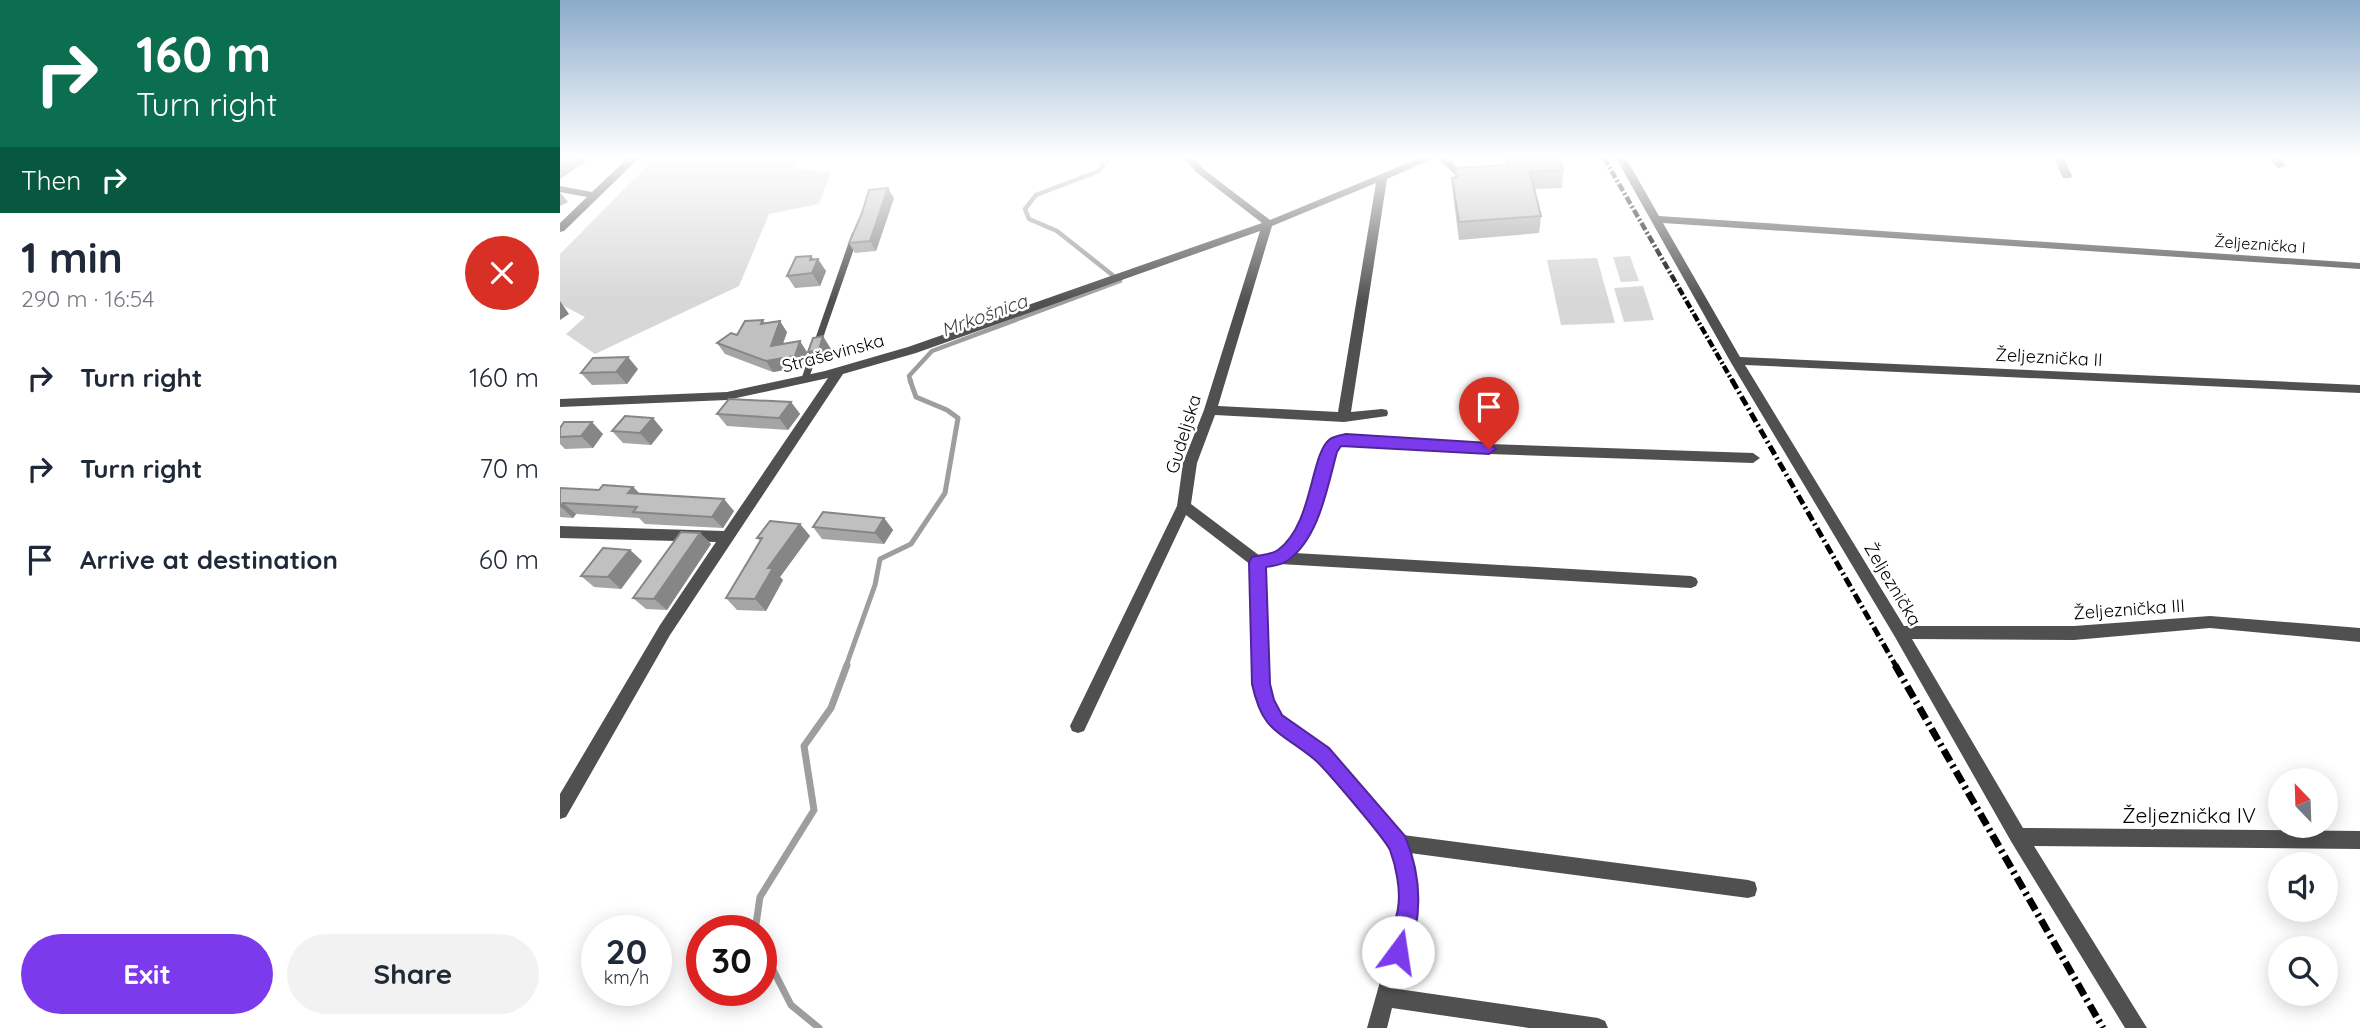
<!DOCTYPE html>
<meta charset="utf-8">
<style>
:root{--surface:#fff;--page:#f2f2f3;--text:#1f2937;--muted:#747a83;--accent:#7c3aed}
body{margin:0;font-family:Quicksand,sans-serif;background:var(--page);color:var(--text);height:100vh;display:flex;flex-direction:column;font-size:26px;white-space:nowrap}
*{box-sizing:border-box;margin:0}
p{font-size:23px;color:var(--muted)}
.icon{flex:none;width:38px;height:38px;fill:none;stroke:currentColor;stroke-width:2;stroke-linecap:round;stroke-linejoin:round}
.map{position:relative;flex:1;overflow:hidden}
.details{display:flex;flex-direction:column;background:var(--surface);width:560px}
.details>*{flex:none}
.guide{background:#0b6e4f;color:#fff;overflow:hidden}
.needle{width:46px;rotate:337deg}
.controls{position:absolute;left:1708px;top:768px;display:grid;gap:14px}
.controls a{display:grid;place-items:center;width:70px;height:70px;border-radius:50%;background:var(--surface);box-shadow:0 4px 18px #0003;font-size:35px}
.speed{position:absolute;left:21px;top:915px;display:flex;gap:14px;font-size:35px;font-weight:700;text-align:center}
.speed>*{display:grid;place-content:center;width:91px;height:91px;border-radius:50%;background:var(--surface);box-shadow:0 4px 18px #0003;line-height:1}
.speed small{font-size:18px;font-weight:400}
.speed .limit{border:10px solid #d22;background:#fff;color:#111}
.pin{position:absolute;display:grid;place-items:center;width:60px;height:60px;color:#fff;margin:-72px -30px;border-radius:50% 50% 50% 0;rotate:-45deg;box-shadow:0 0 7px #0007}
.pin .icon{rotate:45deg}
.me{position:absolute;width:77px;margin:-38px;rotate:14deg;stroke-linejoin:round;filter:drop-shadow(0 0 5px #0008)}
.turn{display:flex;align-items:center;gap:24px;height:147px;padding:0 21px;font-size:32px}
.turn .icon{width:91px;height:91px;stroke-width:2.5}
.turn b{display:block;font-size:49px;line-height:60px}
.then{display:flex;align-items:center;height:66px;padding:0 21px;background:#0003;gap:14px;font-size:26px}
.round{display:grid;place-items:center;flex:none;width:74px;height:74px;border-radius:37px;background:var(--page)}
.headline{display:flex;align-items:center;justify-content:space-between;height:119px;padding:0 21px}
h1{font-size:42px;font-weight:800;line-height:52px}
.button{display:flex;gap:14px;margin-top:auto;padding:14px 21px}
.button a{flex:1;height:80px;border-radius:42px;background:var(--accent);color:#fff;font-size:28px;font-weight:800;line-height:80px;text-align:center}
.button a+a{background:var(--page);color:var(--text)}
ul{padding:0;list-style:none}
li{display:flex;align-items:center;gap:21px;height:91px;padding:0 21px}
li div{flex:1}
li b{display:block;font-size:26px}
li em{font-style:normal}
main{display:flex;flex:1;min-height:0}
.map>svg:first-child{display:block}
.green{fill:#d7d7d7}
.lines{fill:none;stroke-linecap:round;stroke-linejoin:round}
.stream-far2{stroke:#9e9e9e;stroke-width:4.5}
.stream-far1{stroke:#9e9e9e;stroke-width:5}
.stream{stroke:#9e9e9e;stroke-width:7}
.service{stroke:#505050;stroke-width:7}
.minor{fill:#505050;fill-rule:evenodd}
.rail-far2{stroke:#000;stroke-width:4.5;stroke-dasharray:8 2.5 2 2.5;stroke-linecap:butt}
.rail-far1{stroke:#000;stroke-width:5;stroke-dasharray:10 3.5 2 3.5;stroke-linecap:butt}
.rail{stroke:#000;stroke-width:7;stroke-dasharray:13 4.5 2.5 4.5;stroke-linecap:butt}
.wall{fill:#a5a5a5}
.shaded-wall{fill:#868686}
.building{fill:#c0c0c0;stroke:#868686;stroke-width:2}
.route{fill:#7c3aed;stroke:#51269a;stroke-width:2}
.labels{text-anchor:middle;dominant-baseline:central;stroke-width:5;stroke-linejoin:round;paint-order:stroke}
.far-street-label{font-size:16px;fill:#000;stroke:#fff}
.street-label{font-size:18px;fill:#000;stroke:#fff}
.water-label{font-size:19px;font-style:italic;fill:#3f3f3f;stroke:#fff}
.near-street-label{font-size:21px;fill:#000;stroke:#fff}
</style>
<main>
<section class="details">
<div class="guide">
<div class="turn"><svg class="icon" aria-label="right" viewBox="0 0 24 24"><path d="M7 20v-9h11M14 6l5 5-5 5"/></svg><div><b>160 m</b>Turn right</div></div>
<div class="then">Then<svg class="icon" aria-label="right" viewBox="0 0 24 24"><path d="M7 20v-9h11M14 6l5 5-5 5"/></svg></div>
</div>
<div class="headline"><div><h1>1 min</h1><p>290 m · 16:54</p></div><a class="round" style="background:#d93025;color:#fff"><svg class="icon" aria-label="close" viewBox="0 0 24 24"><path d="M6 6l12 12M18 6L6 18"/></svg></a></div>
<ul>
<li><svg class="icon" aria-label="right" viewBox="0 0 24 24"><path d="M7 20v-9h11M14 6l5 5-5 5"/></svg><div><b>Turn right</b></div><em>160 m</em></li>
<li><svg class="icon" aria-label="right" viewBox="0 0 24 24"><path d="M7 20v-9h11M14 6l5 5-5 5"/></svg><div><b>Turn right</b></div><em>70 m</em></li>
<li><svg class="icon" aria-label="arrive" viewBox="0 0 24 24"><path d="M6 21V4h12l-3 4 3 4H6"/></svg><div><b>Arrive at destination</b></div><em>60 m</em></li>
</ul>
<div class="button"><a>Exit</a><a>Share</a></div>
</section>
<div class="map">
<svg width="1800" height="1028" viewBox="0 0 1800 1028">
<rect width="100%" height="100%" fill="#fff"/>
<g class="green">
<polygon points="95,158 239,158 234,169 271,172 259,204 209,214 179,286 35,354 6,334 25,317 0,304 0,254"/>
<polygon points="1070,256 1079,281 1061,282 1053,257"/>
<polygon points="1037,258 1055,323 1001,325 987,260"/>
<polygon points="1083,286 1094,320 1064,322 1054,288"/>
</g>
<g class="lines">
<polyline class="stream-far2" points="351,382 349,376 372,351 560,281 497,231 469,219 465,209 476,195 539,171 549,158"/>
<polyline class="stream-far1" points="286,666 315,585 320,559 351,544 385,493 398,418 387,410 356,397 350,380"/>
<g class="stream">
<polyline points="195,931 200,897 254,810 244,746 271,708 287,665"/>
<polyline points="201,946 231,1005 259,1028"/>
</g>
<g class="service">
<polyline points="882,158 904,178"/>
<polyline points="245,379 295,235"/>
</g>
<g class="minor">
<polygon points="68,158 79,158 4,231 0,232 0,223 27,197 0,192 0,186 32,192"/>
<path d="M 624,158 L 634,158 L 642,168 L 710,220 L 860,158 L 874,158 L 827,179 L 791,412 L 822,409 L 827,410 L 828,413 L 827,416 L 784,422 L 655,415 L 637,463 L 631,504 L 700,556 C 705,555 712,555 717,552 C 750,533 751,469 771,439 L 786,434 L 929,444 L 1193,453 L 1200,458 L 1193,463 L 929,454 L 786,444 L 781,445 L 776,452 C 767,485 760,529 735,553 L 1131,576 L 1136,578 L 1138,582 L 1136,586 L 1131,588 L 720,564 L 705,566 L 709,684 L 713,700 L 722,716 L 768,748 L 843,835 L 1188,880 L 1195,882 L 1197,889 L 1195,896 L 1188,898 L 850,853 L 856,877 L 859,907 L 838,989 L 1038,1018 L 1045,1021 L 1048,1028 L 969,1028 L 832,1008 L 827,1028 L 807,1028 L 841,907 L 838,877 L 830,847 L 756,760 L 710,726 L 697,702 L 693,684 L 691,565 L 626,515 L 524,731 L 518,733 L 512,731 L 510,726 L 617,506 L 623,463 L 644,410 L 700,231 L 356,353 L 283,374 L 110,635 L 6,817 L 0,819 L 0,794 L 100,625 L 156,542 L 0,538 L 0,526 L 164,531 L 268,378 L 167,400 L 0,407 L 0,399 L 167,392 L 265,371 L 348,347 L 702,223 L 636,172 ZM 816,183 L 778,412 L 658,406 L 712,226 Z"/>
<polygon points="1056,158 1066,158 1099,216 1800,263 1800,269 1103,223 1180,357 1800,385 1800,393 1185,365 1344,626 1514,626 1650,616 1800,628 1800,642 1650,628 1514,640 1352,639 1463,828 1800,831 1800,849 1474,846 1587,1028 1565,1028 1452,843 1335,637 1170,361"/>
<polygon points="1494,158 1504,158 1512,176 1511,178 1503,178"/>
<polygon points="1709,158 1720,158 1726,166 1718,168"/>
</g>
<polyline class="rail-far2" points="1044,158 1173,382"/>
<polyline class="rail-far1" points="1172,380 1336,666"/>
<polyline class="rail" points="1335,665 1543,1028"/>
</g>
<g class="wall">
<polygon points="945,158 1000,158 1003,170 1002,188 974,189 981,216 979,233 899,240 893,195 892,178 895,177 895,168 946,166"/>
<polygon points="334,198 316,251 295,253 289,243"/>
<polygon points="251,256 266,271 260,286 235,288 227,276"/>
<polygon points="203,320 205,323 227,332 223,344 247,352 243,367 213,372 165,354 157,343 177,335"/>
<polygon points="78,369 67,384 32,385 21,373"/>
<polygon points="231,402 240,414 228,430 167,426 157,414"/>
<polygon points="0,428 43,434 33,448 5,449 0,444"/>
<polygon points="103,430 91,445 63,443 52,431"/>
<polygon points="73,487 80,494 174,511 163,528 85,524 79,518 16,514 13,518 0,517 0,488 39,490"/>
<polygon points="324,518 333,530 324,544 262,539 253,527"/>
<polygon points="240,524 250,536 220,577 223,580 206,611 177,610 166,598 200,541 197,538"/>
<polygon points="140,533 151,544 107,610 86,609 73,598"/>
<polygon points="70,550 82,561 61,589 34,587 21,576"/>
</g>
<g class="shaded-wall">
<polygon points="9,158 25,158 27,161 0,179 0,164"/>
<polygon points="328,188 334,198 316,251 310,241"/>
<polygon points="0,192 8,202 0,206"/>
<polygon points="251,256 256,264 258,259 266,271 260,286 252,273 250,260"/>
<polygon points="0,301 9,314 0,320"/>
<polygon points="220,321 227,332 218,357 211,346"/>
<polygon points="263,336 271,349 267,362 256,364 248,352"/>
<polygon points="240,341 247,352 243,367 213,372 206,361"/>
<polygon points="68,357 78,369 67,384 56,372"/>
<polygon points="231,402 240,414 228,430 219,418"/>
<polygon points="93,418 103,430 91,445 80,433"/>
<polygon points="32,422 43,434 33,448 21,436"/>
<polygon points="73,487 85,499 68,493"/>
<polygon points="164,499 174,511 163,528 152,517"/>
<polygon points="3,503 16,514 13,518 0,506"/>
<polygon points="324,518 333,530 324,544 315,533"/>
<polygon points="240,524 250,536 220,577 223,580 206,611 195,599 208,568"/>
<polygon points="140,533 151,544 107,610 94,599"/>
<polygon points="70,550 82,561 61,589 48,577"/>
</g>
<g class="building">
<polygon points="0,158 9,158 0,164"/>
<polygon points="949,158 1000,158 1003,170 970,172 981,216 899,222 892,178 897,177 895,168 950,165"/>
<polygon points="328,188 310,241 289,243 302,213 309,190"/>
<polygon points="251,256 250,260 258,259 252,273 227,276 236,257"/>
<polygon points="203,320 201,324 220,321 211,346 240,341 235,356 206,361 157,343 171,333 177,335 185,321"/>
<polygon points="263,336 259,350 248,352 253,338"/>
<polygon points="68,357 56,372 21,373 33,358"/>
<polygon points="169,399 231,402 219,418 157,414"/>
<polygon points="65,416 93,418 80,433 52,431"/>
<polygon points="4,422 32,422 21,436 0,437 0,428"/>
<polygon points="43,485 73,487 68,493 164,499 152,517 73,512 77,507 3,503 0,506 0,488 39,490"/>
<polygon points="263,512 324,518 315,533 253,527"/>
<polygon points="210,521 240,524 208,568 213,568 195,599 166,598 202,538 197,538"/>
<polygon points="121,532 140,533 94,599 73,598"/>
<polygon points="43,548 70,550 48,577 21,576"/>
</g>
<linearGradient id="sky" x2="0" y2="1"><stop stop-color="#8aabca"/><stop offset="0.52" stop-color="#fff"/><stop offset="1" stop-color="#fff" stop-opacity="0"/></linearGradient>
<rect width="1800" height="302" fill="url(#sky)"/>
<path class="route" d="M 786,434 L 929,443 L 936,449 L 929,454 L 781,446 L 777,452 C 767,488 759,539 727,561 C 721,565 713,566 706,567 L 710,684 L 714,700 L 722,715 L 769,748 L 845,836 C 862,877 863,919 846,960 L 838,963 L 830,960 C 823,943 836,925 838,908 C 841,891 836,866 830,850 C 825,839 765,768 754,759 C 719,730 703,734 692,684 L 689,562 L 692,557 C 700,555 711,555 718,550 C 753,525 750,454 770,439 C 774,436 782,435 786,434 Z"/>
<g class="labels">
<g class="far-street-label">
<text transform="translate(1700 244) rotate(4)">Željeznička I</text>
</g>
<g class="street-label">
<text transform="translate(273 353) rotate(-15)">Straševinska</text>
<text transform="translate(1489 357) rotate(3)">Željeznička II</text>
<text transform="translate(623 434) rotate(-73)">Gudeljska</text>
<text transform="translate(1333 584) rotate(59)">Željeznička</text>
<text transform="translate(1569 609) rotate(-4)">Željeznička III</text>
</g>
<g class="water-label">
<text transform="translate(424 315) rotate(-20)">Mrkošnica</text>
</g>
<g class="near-street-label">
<text x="1629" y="815">Željeznička IV</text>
</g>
</g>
</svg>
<div class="controls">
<a><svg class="needle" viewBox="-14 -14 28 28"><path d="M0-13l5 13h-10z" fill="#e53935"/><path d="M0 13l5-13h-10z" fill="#747a83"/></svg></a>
<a><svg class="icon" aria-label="sound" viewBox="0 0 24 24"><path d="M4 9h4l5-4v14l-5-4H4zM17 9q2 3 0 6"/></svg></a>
<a><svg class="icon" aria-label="search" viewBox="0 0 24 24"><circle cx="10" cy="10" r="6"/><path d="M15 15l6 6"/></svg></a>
</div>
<div class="speed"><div>20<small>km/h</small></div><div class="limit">30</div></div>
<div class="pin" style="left:929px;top:449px;background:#d93025"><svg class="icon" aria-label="arrive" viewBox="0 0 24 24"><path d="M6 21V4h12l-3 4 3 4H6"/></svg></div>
<svg class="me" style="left:838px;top:952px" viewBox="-20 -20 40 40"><circle r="19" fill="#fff"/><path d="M0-13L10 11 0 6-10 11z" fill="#7c3aed"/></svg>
</div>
</main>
